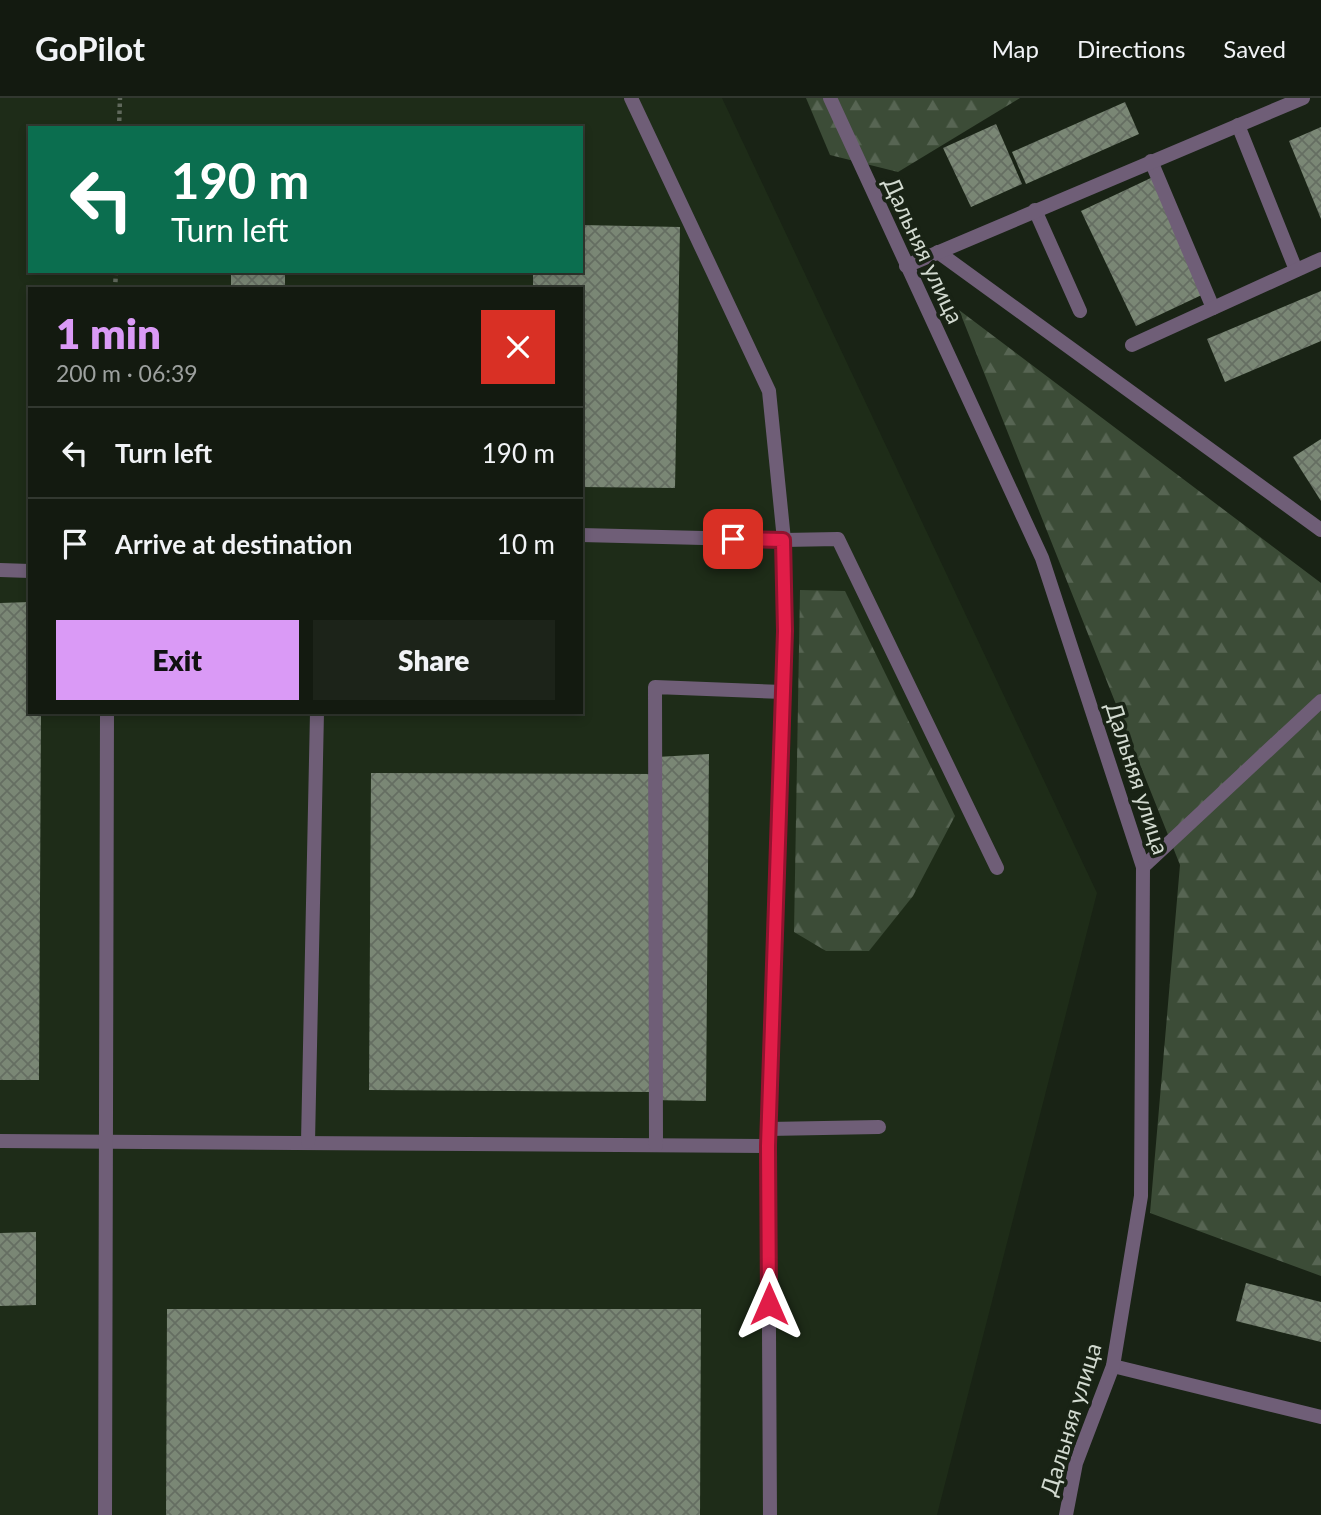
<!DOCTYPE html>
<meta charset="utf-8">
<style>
:root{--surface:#131a10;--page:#1c2319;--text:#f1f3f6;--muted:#9da19f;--line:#323830;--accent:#da9af6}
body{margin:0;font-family:Lato,sans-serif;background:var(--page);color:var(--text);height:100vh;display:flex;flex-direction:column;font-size:26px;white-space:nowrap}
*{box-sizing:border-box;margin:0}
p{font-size:23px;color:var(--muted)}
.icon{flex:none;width:38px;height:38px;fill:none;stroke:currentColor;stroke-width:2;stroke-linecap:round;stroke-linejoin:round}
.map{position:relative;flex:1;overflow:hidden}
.details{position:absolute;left:28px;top:189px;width:555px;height:427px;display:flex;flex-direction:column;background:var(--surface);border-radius:0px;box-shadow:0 4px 10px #0003,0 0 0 2px var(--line)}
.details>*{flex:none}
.hud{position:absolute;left:28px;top:28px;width:555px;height:147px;border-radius:0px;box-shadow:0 4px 10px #0003,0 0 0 2px var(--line);background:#0b6e4f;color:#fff;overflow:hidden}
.pin{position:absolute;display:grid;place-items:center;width:60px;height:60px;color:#fff;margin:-30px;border-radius:14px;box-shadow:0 4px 10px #0006}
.me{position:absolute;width:77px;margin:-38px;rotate:0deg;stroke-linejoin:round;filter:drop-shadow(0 0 5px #0008)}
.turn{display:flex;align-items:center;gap:24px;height:147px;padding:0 28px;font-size:32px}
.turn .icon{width:91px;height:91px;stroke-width:2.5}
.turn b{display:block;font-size:49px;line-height:60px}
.round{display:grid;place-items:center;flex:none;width:74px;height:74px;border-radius:0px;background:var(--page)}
.summary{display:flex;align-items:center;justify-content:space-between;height:119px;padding:0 28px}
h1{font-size:42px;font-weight:800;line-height:52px;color:var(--accent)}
.button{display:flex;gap:14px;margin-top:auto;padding:14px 28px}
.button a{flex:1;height:80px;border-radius:0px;background:var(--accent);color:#111;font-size:28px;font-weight:800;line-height:80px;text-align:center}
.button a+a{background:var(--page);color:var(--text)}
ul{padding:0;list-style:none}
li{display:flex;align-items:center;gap:21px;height:91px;padding:0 28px;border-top:2px solid var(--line)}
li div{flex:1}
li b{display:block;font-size:26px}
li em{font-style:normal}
header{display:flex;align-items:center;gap:42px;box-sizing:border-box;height:98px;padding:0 35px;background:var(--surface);border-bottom:2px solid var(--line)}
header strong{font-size:33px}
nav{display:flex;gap:38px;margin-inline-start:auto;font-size:24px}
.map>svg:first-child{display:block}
.built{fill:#1e2c18;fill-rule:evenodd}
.forest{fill:url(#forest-firs)}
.building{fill:url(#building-cross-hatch)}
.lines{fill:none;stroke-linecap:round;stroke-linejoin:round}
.path{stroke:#60695c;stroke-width:4.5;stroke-dasharray:3.5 3.5;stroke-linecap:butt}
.service{stroke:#6f5e77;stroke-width:14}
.minor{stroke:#6f5e77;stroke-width:14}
.route-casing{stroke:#92132f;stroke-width:18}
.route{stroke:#e11d48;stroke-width:12}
.labels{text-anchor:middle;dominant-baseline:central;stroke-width:7;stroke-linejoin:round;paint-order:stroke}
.street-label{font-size:23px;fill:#d2dad0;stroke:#192315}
</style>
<header>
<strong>GoPilot</strong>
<nav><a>Map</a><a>Directions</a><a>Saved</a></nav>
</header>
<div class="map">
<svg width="1321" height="1417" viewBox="0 0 1321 1417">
<defs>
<pattern id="forest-firs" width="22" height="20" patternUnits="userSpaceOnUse" patternTransform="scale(1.75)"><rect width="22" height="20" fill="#3c4c37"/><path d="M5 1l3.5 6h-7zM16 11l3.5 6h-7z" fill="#576553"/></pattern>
<pattern id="building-cross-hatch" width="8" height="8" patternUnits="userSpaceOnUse" patternTransform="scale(1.75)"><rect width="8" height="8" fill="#7a8775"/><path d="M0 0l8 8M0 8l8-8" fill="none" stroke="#656e62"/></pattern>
</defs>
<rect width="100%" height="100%" fill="#192315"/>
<path class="built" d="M 0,0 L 722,0 L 1097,795 L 937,1417 L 0,1417 ZM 30,30 L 581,30 L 581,173 L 30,173 ZM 30,191 L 581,191 L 581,614 L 30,614 Z"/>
<g class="forest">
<polygon points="806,0 1020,0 898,74 830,57"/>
<polygon points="959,212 1321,485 1321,1178 1150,1115 1180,767"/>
<polygon points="800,492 845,493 955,718 913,798 869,853 826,853 794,834"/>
</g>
<g class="building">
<polygon points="1125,4 1139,36 1026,86 1012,54"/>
<polygon points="996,26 1022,86 971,109 943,50"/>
<polygon points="1321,29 1321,121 1289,43"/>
<polygon points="1153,79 1208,194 1136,228 1081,113"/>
<polygon points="581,127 680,129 675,390 581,389 581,191 533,191 533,173 581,173"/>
<rect x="231" y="173" width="54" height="18"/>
<polygon points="1321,193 1321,243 1225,284 1207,241"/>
<polygon points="1321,341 1321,403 1293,359"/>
<polygon points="30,504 30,614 41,614 39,982 0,982 0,505"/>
<polygon points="709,656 706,1003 651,1002 652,994 369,992 371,675 656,676 657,659"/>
<polygon points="36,1134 36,1207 0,1208 0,1135"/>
<polygon points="1246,1185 1321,1204 1321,1244 1236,1223"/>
<polygon points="167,1211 701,1211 700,1417 166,1417"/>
</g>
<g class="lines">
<g class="path">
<polyline points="119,30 120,0"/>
<polyline points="115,191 116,173"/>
</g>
<g class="service">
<polyline points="1238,27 1296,172"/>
<polyline points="1151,63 1213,210"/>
<polyline points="1035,112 1080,213"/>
<polyline points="938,154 1321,432"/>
<polyline points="906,168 1303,0"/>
<polyline points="1132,247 1321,161"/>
<polyline points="581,437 784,442 769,293 631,0"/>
<polyline points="0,472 30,473"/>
<polyline points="1143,769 1321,603"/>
<polyline points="768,1031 879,1029"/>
<polyline points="0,1043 768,1048 785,533 784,442 838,441 997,770"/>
<polyline points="308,1044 317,614"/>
<polyline points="656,1047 655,589 783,594"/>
<polyline points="768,1048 770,1417"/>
<polyline points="1113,1268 1321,1319"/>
<polyline points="105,1417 107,614"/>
</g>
<polyline class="minor" points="830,0 1042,460 1143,769 1141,1098 1113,1268 1076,1365 1066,1417"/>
</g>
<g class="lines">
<defs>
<polyline id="route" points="733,441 783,442 785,533 768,1048 769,1206"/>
</defs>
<use href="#route" class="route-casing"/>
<use href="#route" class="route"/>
</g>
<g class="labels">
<g class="street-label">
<text transform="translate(924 152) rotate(65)">Дальняя улица</text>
<text transform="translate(1138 680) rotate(72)">Дальняя улица</text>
<text transform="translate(1070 1321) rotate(-73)">Дальняя улица</text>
</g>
</g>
</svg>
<div class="pin" style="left:733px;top:441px;background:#d93025"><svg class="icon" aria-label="arrive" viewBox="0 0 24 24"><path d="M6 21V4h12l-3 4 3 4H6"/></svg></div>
<svg class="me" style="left:769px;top:1206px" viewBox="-20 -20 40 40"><path d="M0-17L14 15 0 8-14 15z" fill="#e11d48" stroke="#fff" stroke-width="4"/></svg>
<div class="hud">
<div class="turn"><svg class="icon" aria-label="left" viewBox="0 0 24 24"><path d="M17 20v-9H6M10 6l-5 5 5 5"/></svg><div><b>190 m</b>Turn left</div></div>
</div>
<section class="details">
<div class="summary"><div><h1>1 min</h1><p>200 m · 06:39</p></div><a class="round" style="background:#d93025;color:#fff"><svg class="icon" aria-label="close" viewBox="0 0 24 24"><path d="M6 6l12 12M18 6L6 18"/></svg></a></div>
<ul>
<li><svg class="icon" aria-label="left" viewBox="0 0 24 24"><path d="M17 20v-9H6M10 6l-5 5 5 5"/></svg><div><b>Turn left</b></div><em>190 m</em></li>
<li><svg class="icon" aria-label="arrive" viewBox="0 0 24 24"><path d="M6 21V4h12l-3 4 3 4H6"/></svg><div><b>Arrive at destination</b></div><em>10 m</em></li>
</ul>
<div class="button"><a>Exit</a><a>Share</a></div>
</section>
</div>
